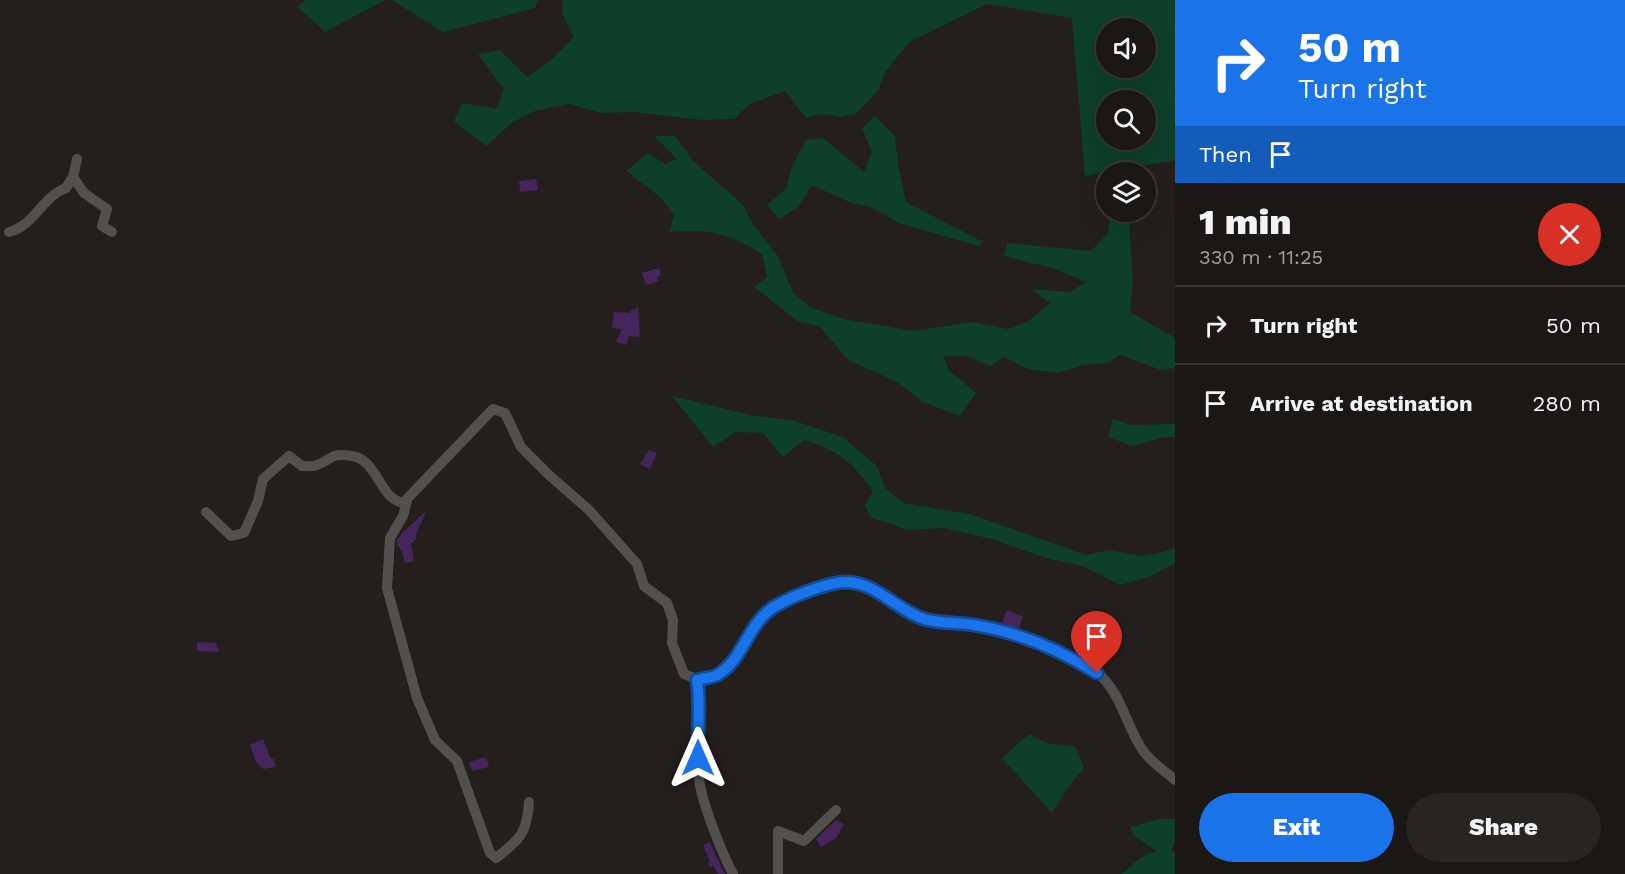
<!DOCTYPE html>
<meta charset="utf-8">
<style>
:root{--surface:#1b1715;--page:#282422;--text:#f1f3f6;--muted:#a09fa0;--line:#393634;--accent:#1a73e8}
body{margin:0;font-family:"Work Sans",sans-serif;background:var(--page);color:var(--text);height:100vh;display:flex;flex-direction:column;font-size:22px;white-space:nowrap}
*{box-sizing:border-box;margin:0}
p{font-size:20px;color:var(--muted)}
.icon{flex:none;width:33px;height:33px;fill:none;stroke:currentColor;stroke-width:2;stroke-linecap:round;stroke-linejoin:round}
.map{position:relative;flex:1;overflow:hidden}
.side{display:flex;flex-direction:column;background:var(--surface);width:450px}
.side>*{flex:none}
.top-card{background:#1a73e8;color:#fff;overflow:hidden}
.controls{position:absolute;left:1096px;top:18px;display:grid;gap:12px}
.controls a{display:grid;place-items:center;width:60px;height:60px;border-radius:50%;background:var(--surface);box-shadow:0 6px 24px #0002,0 0 0 2px var(--line);font-size:30px}
.pin{position:absolute;display:grid;place-items:center;width:51px;height:51px;color:#fff;margin:-62px -26px;border-radius:50% 50% 50% 0;rotate:-45deg;box-shadow:0 0 6px #0007}
.pin .icon{rotate:45deg}
.me{position:absolute;width:66px;margin:-33px;rotate:0deg;stroke-linejoin:round;filter:drop-shadow(0 0 4px #0008)}
.turn{display:flex;align-items:center;gap:21px;height:126px;padding:0 24px;font-size:27px}
.turn .icon{width:78px;height:78px;stroke-width:2.5}
.turn b{display:block;font-size:42px;line-height:51px}
.then{display:flex;align-items:center;height:57px;padding:0 24px;background:#0003;gap:12px;font-size:22px}
.round{display:grid;place-items:center;flex:none;width:63px;height:63px;border-radius:32px;background:var(--page)}
.overview{display:flex;align-items:center;justify-content:space-between;height:102px;padding:0 24px}
h1{font-size:36px;font-weight:800;line-height:45px}
.primary-button{display:flex;gap:12px;margin-top:auto;padding:12px 24px}
.primary-button a{flex:1;height:69px;border-radius:36px;background:var(--accent);color:#fff;font-size:24px;font-weight:800;line-height:69px;text-align:center}
.primary-button a+a{background:var(--page);color:var(--text)}
ul{padding:0;list-style:none}
li{display:flex;align-items:center;gap:18px;height:78px;padding:0 24px;border-top:2px solid var(--line)}
li div{flex:1}
li b{display:block;font-size:22px}
li em{font-style:normal}
main{display:flex;flex:1;min-height:0}
.map>svg:first-child{display:block}
.green{fill:#0d3f2a;fill-rule:evenodd}
.building{fill:#46255c}
.lines{fill:none;stroke-linecap:round;stroke-linejoin:round}
.street{stroke:#52504e;stroke-width:10}
.route-casing{stroke:#114b97;stroke-width:15}
.route{stroke:#1a73e8;stroke-width:10}
</style>
<main>
<div class="map">
<svg width="1175" height="874" viewBox="0 0 1175 874">
<rect width="100%" height="100%" fill="#241f1c"/>
<g class="green">
<polygon points="306,0 385,0 325,32 297,6"/>
<polygon points="392,0 538,0 535,8 443,32"/>
<path d="M 562,0 L 1175,0 L 1175,160 L 1085,176 L 1072,18 L 987,4 L 909,42 L 884,74 L 878,91 L 855,114 L 840,117 L 821,114 L 806,118 L 785,91 L 750,104 L 734,119 L 702,120 L 634,112 L 601,113 L 569,104 L 535,111 L 513,122 L 486,146 L 454,121 L 462,103 L 496,109 L 504,90 L 478,54 L 500,50 L 527,77 L 550,61 L 574,37 L 563,15 ZM 1107,28 L 1146,28 L 1146,68 L 1107,68 ZM 1107,100 L 1146,100 L 1146,140 L 1107,140 Z"/>
<polygon points="875,116 895,136 898,164 906,202 983,242 978,246 899,223 871,207 851,203 812,185 797,208 779,219 767,205 786,189 791,169 806,140 823,138 864,172 872,152 862,128"/>
<path d="M 654,136 L 675,136 L 693,161 L 743,205 L 754,226 L 778,256 L 793,293 L 812,308 L 843,319 L 913,331 L 973,322 L 1008,329 L 1027,322 L 1050,303 L 1031,289 L 1070,292 L 1086,282 L 1056,269 L 1004,256 L 1007,243 L 1091,251 L 1108,233 L 1110,212 L 1128,212 L 1133,279 L 1130,312 L 1175,338 L 1175,368 L 1161,370 L 1120,355 L 1107,363 L 1083,365 L 1059,373 L 1028,369 L 1004,357 L 990,366 L 967,356 L 943,356 L 949,370 L 976,393 L 960,416 L 923,402 L 897,382 L 848,360 L 819,326 L 799,322 L 754,287 L 767,277 L 762,254 C 728,233 709,229 670,232 L 674,215 L 660,197 L 626,171 L 648,153 L 665,164 L 677,159 Z"/>
<path d="M 672,396 L 750,415 L 795,421 L 843,437 L 877,466 L 885,488 L 903,503 L 970,514 L 1086,555 L 1110,550 L 1142,556 L 1175,549 L 1175,563 L 1148,577 L 1120,585 L 1085,567 L 1043,557 L 992,539 L 943,528 L 908,530 L 870,517 L 865,505 L 873,491 C 851,461 840,451 804,440 L 783,457 L 763,433 L 735,432 L 713,447 Z"/>
<polygon points="1113,419 1131,425 1175,424 1175,437 1160,438 1132,446 1108,437"/>
<polygon points="1029,734 1046,743 1075,746 1084,768 1068,787 1052,813 1002,758"/>
<polygon points="1159,819 1175,819 1175,841 1171,851 1175,853 1175,874 1122,874 1140,858 1156,851 1134,836 1130,827"/>
</g>
<g class="building">
<polygon points="536,179 538,190 520,192 519,181"/>
<polygon points="659,268 661,276 657,277 659,281 646,285 642,273"/>
<polygon points="638,308 640,337 629,336 626,345 616,342 622,329 612,328 614,312 630,313 630,310"/>
<polygon points="649,450 657,453 650,469 640,464"/>
<polygon points="427,510 415,536 417,538 411,544 414,561 405,563 402,551 397,545 397,540 402,533"/>
<polygon points="1007,610 1023,617 1019,628 1002,623"/>
<polygon points="197,642 216,643 219,652 197,651"/>
<polygon points="263,739 271,759 274,759 276,767 263,769 256,762 250,745"/>
<polygon points="486,757 489,767 472,771 469,762"/>
<polygon points="836,820 844,824 836,838 821,847 816,839"/>
<polygon points="710,842 716,856 725,874 718,874 713,865 710,867 708,863 710,862 703,845"/>
</g>
<g class="lines">
<g class="street">
<polyline points="73,177 84,193 107,209 102,226 112,232"/>
<path d="M 9,232 C 34,226 43,196 66,188 L 73,177 L 77,159"/>
<path d="M 407,501 L 403,516 L 390,538 L 387,588 L 417,698 L 435,740 L 457,761 L 490,853 L 496,858 C 520,839 527,834 529,802"/>
<path d="M 206,512 L 231,536 L 244,533 L 258,501 L 263,479 L 289,456 L 302,466 C 307,466 313,467 317,465 C 333,460 329,452 352,456 C 378,460 378,497 403,503 L 493,409 L 505,413 L 521,447 L 549,475 L 589,510 L 637,564 L 644,586 L 667,603 L 673,620 L 672,643 L 684,674 C 730,696 737,639 762,617 C 778,602 803,593 823,586 C 864,570 888,605 922,618 C 940,625 959,622 977,625 C 1017,633 1061,647 1095,671 C 1122,691 1126,728 1144,752 C 1152,763 1165,771 1175,780"/>
<path d="M 697,680 C 702,712 696,745 699,777 C 700,799 722,853 733,874"/>
<polyline points="778,874 778,831 804,841 836,810"/>
</g>
</g>
<g class="lines">
<defs>
<path id="route" d="M 698,758 C 697,732 701,706 697,680 C 703,678 714,678 719,674 C 744,658 748,623 774,607 C 790,597 828,582 847,582 C 877,583 896,610 924,619 C 941,624 958,622 974,625 C 1018,632 1060,650 1097,673"/>
</defs>
<use href="#route" class="route-casing"/>
<use href="#route" class="route"/>
</g>
</svg>
<div class="controls">
<a><svg class="icon" aria-label="sound" viewBox="0 0 24 24"><path d="M4 9h4l5-4v14l-5-4H4zM17 9q2 3 0 6"/></svg></a>
<a><svg class="icon" aria-label="search" viewBox="0 0 24 24"><circle cx="10" cy="10" r="6"/><path d="M15 15l6 6"/></svg></a>
<a><svg class="icon" aria-label="layers" viewBox="0 0 24 24"><path d="M12 4l9 5-9 5-9-5zM3 14l9 5 9-5"/></svg></a>
</div>
<div class="pin" style="left:1097px;top:673px;background:#d93025"><svg class="icon" aria-label="arrive" viewBox="0 0 24 24"><path d="M6 21V4h12l-3 4 3 4H6"/></svg></div>
<svg class="me" style="left:698px;top:758px" viewBox="-20 -20 40 40"><path d="M0-17L14 15 0 8-14 15z" fill="#1a73e8" stroke="#fff" stroke-width="4"/></svg>
</div>
<section class="side">
<div class="top-card">
<div class="turn"><svg class="icon" aria-label="right" viewBox="0 0 24 24"><path d="M7 20v-9h11M14 6l5 5-5 5"/></svg><div><b>50 m</b>Turn right</div></div>
<div class="then">Then<svg class="icon" aria-label="arrive" viewBox="0 0 24 24"><path d="M6 21V4h12l-3 4 3 4H6"/></svg></div>
</div>
<div class="overview"><div><h1>1 min</h1><p>330 m · 11:25</p></div><a class="round" style="background:#d93025;color:#fff"><svg class="icon" aria-label="close" viewBox="0 0 24 24"><path d="M6 6l12 12M18 6L6 18"/></svg></a></div>
<ul>
<li><svg class="icon" aria-label="right" viewBox="0 0 24 24"><path d="M7 20v-9h11M14 6l5 5-5 5"/></svg><div><b>Turn right</b></div><em>50 m</em></li>
<li><svg class="icon" aria-label="arrive" viewBox="0 0 24 24"><path d="M6 21V4h12l-3 4 3 4H6"/></svg><div><b>Arrive at destination</b></div><em>280 m</em></li>
</ul>
<div class="primary-button"><a>Exit</a><a>Share</a></div>
</section>
</main>
